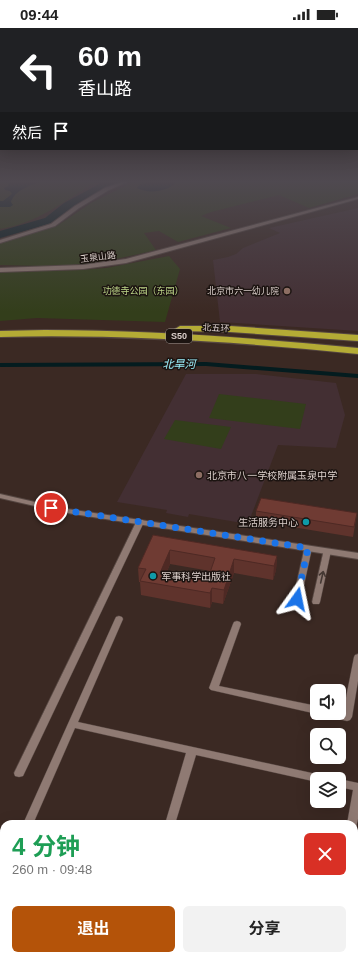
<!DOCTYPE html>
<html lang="zh">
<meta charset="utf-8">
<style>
:root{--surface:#fff;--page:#f2f2f2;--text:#222;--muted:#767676;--accent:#b45309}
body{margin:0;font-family:Helvetica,"Noto Sans SC",sans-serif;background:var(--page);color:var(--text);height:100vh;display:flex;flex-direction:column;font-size:15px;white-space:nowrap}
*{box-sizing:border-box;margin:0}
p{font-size:13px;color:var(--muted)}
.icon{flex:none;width:22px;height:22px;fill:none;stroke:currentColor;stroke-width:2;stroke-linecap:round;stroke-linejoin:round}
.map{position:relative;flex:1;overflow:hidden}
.details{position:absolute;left:0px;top:792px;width:358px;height:140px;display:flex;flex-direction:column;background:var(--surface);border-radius:12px 12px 0 0;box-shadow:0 4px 16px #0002}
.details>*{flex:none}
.top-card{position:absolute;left:0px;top:0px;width:358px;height:122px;box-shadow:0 4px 16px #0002;background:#202124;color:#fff;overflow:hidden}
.controls{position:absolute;left:310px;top:656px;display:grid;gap:8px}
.controls a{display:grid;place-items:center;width:36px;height:36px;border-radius:6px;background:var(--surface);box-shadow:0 4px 16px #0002;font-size:20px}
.pin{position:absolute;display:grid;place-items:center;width:34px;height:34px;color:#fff;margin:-17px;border:2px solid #fff;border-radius:50%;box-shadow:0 1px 4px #0007}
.me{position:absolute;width:44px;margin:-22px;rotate:12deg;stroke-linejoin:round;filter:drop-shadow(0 0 3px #0008)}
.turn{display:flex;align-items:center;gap:14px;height:84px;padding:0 12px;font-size:18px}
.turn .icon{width:52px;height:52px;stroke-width:2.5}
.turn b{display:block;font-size:28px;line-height:34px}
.then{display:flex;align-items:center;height:38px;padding:0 12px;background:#0003;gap:8px;font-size:15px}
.round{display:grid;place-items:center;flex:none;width:42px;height:42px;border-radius:6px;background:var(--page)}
.overview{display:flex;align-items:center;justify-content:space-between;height:68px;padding:0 12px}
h1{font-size:24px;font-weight:700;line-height:30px;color:#1e9e55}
.button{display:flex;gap:8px;margin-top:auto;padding:8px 12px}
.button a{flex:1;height:46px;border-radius:6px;background:var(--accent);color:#fff;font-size:16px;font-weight:700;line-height:46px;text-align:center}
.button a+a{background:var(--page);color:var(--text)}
.status{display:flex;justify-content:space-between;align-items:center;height:28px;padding:0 20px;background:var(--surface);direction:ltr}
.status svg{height:11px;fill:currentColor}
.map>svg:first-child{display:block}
.education{fill:#432f33}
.green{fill:#333e1b}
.water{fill:#041c1f}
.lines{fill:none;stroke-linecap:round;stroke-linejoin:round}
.canal{fill:#041c1f;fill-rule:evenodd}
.minor-casing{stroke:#554641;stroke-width:1}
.tertiary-casing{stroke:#554641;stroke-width:2}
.motorway-casing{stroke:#554641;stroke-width:2}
.minor{fill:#8f7a73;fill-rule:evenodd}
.tertiary{fill:#8f7a73;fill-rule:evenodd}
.motorway{fill:#b4ab35;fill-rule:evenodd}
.wall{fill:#5f332c;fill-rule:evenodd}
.shaded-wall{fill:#4e2924}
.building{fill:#6f3b33;stroke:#4e2924;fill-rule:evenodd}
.oneway{stroke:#443833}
.route{stroke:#1a73e8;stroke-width:7;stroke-dasharray:0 12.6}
.education-dot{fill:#8d6e63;stroke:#1c1411;stroke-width:1.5}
.culture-dot{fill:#0f9aa8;stroke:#1c1411;stroke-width:1.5}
.labels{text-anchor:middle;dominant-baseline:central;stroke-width:3;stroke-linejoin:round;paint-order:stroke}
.far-street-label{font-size:9px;fill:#dbcfcb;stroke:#1c1411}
.far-park-label{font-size:9px;fill:#bed789;stroke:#1c1411}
.far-poi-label{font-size:9px;fill:#dbcfcb;stroke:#1c1411;text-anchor:end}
.shield{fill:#1c1411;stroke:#a29793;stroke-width:1}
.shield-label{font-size:9px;font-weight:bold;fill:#dbcfcb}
.poi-label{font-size:10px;fill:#dbcfcb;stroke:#1c1411;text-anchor:start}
.water-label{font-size:11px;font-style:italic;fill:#9bf1fd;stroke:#1c1411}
</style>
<div class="status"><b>09:44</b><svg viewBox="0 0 49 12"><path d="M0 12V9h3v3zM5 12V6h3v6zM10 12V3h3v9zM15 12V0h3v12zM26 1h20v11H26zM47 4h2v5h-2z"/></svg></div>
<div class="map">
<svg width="358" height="932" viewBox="0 0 358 932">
<rect width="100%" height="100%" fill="#3b2923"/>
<g class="education">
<polygon points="358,180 358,303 220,294 213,232 228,229 236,226 243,220 280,205 269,200"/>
<polygon points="186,346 256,346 336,355 345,387 336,420 278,417 248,496 189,486 188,489 166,485 167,482 117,474"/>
</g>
<g class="green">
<path d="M 0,154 L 96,154 C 66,172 36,196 0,201 Z"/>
<path d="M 133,154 L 358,154 L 358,166 L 309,180 L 279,167 L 211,184 L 201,188 L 231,200 L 178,214 L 159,203 L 144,205 L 156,222 C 135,227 114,232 93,235 C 62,239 31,238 0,237 L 0,215 L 57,198 L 91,175 Z"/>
<polygon points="169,228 180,241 165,294 37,290 0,293 0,244 80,242 106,240"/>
<polygon points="219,366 306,376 300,401 209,390"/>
<polygon points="175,392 231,399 221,421 164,411"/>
<polygon points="0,860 4,863 4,928 95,928 101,932 0,932"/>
</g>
<g class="water">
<path d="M 9,154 L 39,154 C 29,158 14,163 11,174 L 13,177 L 10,179 L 0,179 L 0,173 L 3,173 L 12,166 L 10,163 L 5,162 L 4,160 L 8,158 Z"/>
<polygon points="103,154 118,154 98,165 49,196 0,210 0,203 45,190 64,175"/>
<path d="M 152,154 L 176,154 C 168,164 148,166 137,160 L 140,156 Z"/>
</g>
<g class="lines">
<polygon class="canal" points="206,334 358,346 358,350 206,338 0,339 0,335"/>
<defs>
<g id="minor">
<polygon points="137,492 143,492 144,494 23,748 19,749 15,748 14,745"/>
<polygon points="305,518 308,518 312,520 301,571 300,573 294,573 293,571"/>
<polygon points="324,521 330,521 331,523 320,574 319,576 313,576 312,574"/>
<polygon points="119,588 122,589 123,591 78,694 321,747 325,748 326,751 317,751 317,754 196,727 175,796 165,796 186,725 75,700 33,796 23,796 115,591 116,589"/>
<polygon points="237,593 240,594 241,596 219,658 317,678 317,685 319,685 317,686 211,662 209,660 233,596 234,594"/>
<polygon points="358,626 358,653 352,689 350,692 347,693 326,688 324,685 339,685 339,684 343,685 354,629 355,627"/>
<polygon points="338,751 339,751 358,755 358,791 356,799 354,800 354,796 347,796 353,762 339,759"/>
</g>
<g id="tertiary">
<polygon points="122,154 127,154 109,162 79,180 55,198 0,215 0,212 51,196 75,178 105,160"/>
<polygon points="358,169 358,171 126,235 83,241 0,244 0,240 83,237 126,231"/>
<polygon points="0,466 61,480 358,525 358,531 61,484 0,470"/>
</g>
<g id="motorway">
<polygon points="180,298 230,298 358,307 358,313 230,304 177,303 175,301"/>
<path d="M 45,302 C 150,302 254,310 358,320 L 358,326 C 239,314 120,306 0,309 L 0,303 Z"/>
</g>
</defs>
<use href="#minor" class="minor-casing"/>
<use href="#tertiary" class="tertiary-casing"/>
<use href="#motorway" class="motorway-casing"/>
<use href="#minor" class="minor"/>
<use href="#tertiary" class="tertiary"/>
<use href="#motorway" class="motorway"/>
</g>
<g class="wall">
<polygon points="256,483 357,485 353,509 256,493"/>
<path d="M 153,507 L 277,528 L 276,542 L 273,552 L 234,545 L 223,576 L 212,574 L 210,580 L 141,567 L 140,554 L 139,554 L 138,540 ZM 170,536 L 210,543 L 207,553 L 166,546 Z"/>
</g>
<g class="shaded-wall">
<polygon points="170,522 170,536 161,557 160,545"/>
<polygon points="277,528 276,542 273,552 274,538"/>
<polygon points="234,531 234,545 223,576 224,562"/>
<polygon points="212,560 212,574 210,580 210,565"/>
</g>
<g class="building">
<polygon points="261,470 357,485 354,499 256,483"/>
<path d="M 153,507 L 277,528 L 274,538 L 234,531 L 224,562 L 212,560 L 210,565 L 140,553 L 146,541 L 138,540 ZM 170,522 L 215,530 L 207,553 L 160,545 Z"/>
</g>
<defs><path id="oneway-shaft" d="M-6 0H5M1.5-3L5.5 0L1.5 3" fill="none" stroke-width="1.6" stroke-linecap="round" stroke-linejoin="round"/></defs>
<use class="oneway" href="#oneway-shaft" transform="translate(322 549) rotate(-77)"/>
<linearGradient id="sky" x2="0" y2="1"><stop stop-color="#201713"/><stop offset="0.54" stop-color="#4f4950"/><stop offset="1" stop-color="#4f4950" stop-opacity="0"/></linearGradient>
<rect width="358" height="284" fill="url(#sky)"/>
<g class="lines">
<polyline class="route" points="51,480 308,520 297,571"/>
</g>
<g class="education-dot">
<circle cx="287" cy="263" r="4"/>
<circle cx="199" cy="447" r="4"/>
</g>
<g class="culture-dot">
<circle cx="306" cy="494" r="4"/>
<circle cx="153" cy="548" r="4"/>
</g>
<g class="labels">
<g class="far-street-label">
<text transform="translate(98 229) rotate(-7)">玉泉山路</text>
<text transform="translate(216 300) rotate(3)">北五环</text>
</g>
<g class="far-park-label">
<text x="143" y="263">功德寺公园（东园）</text>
</g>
<g class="far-poi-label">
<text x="279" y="263">北京市六一幼儿院</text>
</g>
<rect class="shield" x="166" y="301" width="26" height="14" rx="3"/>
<g class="shield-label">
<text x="179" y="308">S50</text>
</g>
<g class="poi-label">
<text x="207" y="447">北京市八一学校附属玉泉中学</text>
<text x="298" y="494" text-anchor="end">生活服务中心</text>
<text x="161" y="548">军事科学出版社</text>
</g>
<g class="water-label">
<text x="179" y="336">北旱河</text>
</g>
</g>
</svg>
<div class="controls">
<a><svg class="icon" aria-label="sound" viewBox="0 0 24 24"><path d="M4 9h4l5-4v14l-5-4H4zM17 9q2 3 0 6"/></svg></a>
<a><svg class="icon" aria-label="search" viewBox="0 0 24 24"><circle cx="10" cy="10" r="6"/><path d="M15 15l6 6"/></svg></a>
<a><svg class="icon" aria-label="layers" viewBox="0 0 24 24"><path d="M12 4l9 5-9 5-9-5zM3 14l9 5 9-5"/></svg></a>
</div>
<div class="pin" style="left:51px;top:480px;background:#d93025"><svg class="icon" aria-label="arrive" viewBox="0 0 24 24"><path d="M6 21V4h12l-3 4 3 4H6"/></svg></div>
<svg class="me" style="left:297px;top:571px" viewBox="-20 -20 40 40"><path d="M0-17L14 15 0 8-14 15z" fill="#1a73e8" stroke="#fff" stroke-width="4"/></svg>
<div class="top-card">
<div class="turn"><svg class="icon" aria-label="left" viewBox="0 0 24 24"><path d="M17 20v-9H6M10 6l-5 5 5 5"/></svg><div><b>60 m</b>香山路</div></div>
<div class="then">然后<svg class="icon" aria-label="arrive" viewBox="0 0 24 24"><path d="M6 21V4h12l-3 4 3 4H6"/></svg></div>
</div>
<section class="details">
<div class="overview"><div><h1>4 分钟</h1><p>260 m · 09:48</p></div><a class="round" style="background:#d93025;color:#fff"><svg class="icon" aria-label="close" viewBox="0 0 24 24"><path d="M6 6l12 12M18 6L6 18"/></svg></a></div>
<div class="button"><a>退出</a><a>分享</a></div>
</section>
</div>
